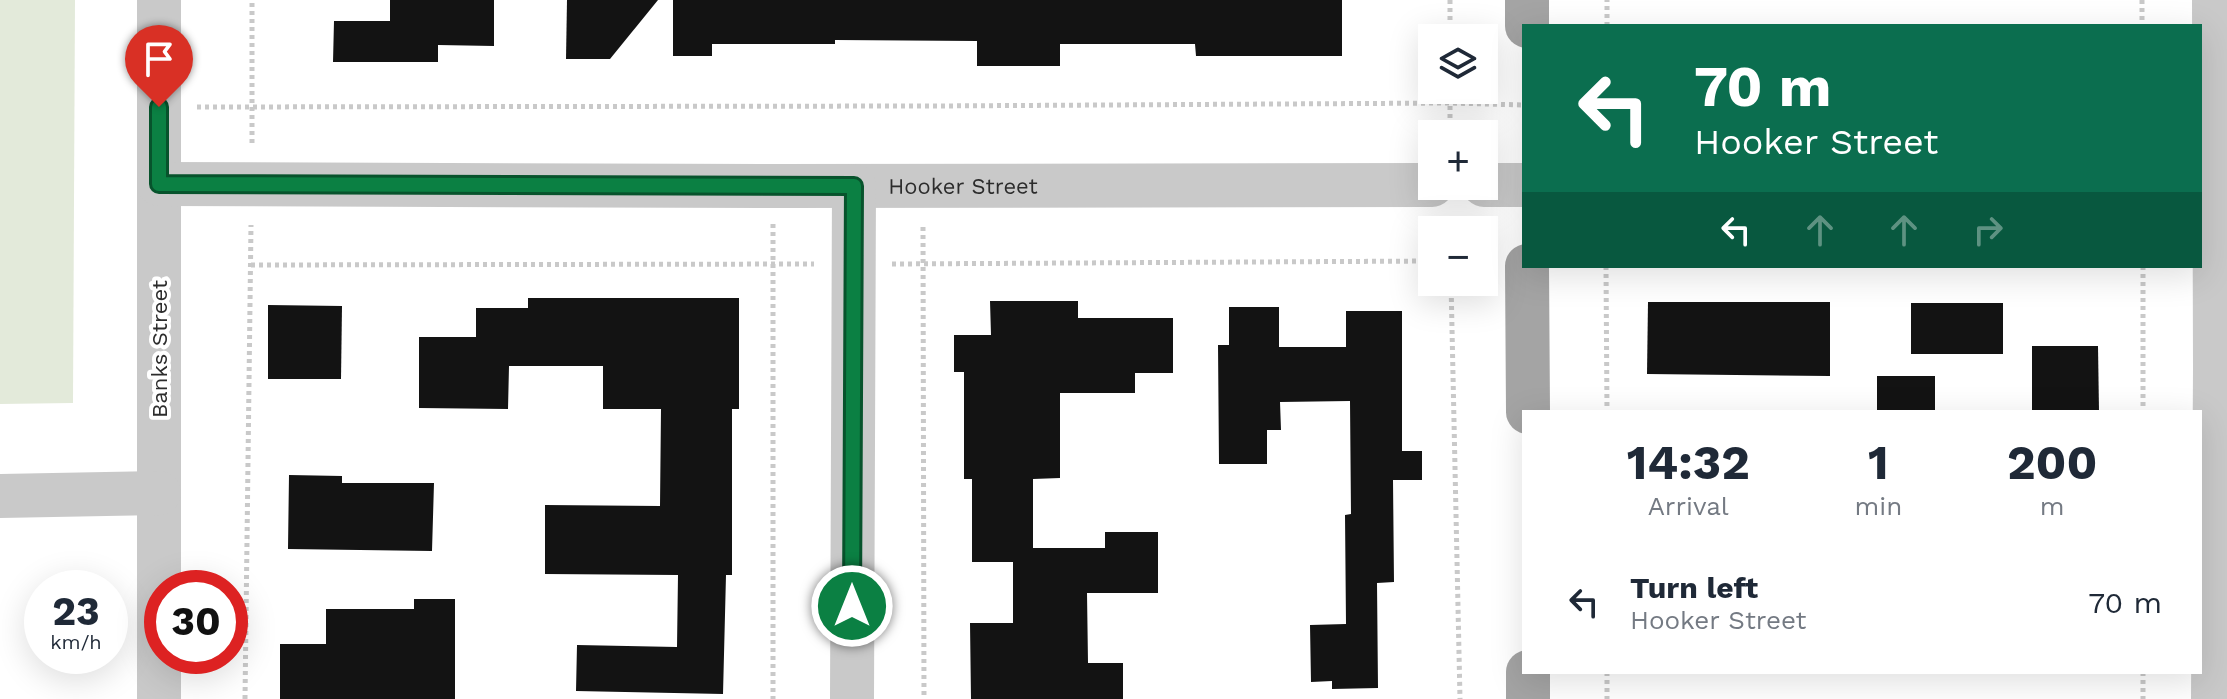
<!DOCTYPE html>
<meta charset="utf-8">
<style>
:root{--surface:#fff;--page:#f2f2f3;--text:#1f2937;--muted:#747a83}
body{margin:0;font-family:"Work Sans",sans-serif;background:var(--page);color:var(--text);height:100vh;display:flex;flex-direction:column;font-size:30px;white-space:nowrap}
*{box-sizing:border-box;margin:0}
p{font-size:26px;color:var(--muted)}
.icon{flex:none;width:44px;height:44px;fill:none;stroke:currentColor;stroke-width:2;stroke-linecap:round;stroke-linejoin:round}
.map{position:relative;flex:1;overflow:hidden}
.side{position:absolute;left:1522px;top:410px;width:680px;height:264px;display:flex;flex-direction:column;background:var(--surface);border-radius:0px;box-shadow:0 8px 32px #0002}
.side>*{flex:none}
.banner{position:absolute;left:1522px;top:24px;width:680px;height:244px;border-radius:0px;box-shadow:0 8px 32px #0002;background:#0b6e4f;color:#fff;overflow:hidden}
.tools{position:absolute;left:1418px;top:24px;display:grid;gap:16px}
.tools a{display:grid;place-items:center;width:80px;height:80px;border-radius:0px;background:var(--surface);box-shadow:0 8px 32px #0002;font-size:40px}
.speed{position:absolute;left:24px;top:570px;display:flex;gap:16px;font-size:40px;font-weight:700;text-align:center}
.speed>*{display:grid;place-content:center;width:104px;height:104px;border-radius:50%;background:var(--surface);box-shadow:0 8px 32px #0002;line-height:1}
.speed small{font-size:20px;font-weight:400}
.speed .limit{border:12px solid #d22;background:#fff;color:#111}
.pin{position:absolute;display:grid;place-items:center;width:68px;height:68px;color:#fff;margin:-82px -34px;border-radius:50% 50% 50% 0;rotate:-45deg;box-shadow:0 0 8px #0007}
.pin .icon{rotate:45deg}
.me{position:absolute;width:88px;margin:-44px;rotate:0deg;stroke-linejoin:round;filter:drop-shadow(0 0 6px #0008)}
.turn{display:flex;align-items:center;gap:28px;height:168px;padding:0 40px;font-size:36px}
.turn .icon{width:104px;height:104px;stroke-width:2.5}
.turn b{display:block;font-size:56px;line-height:68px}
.lanes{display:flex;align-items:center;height:76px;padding:0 40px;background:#0003;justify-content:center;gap:40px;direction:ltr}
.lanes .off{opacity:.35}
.eta{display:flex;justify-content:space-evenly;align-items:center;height:136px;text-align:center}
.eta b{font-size:48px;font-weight:700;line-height:56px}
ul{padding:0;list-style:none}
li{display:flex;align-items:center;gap:24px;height:112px;padding:0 40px}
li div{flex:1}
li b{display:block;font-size:30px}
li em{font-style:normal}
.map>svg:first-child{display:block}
.green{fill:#e3eada}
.building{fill:#131313}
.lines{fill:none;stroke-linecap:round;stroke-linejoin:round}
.path{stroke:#c9c9c9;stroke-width:5;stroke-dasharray:4 4;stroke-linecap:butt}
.minor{stroke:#c9c9c9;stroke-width:44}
.major{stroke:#a4a4a4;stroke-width:44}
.route-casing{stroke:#07532c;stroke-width:20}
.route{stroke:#0b8043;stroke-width:14}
.labels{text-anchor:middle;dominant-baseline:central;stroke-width:8;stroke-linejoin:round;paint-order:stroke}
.street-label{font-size:22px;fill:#2c2c2c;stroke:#fff}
</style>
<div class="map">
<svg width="2227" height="699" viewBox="0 0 2227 699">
<rect width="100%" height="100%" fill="#fff"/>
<polygon class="green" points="0,0 75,0 73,403 0,404"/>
<g class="building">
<polygon points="390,0 494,0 494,46 438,45 438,62 333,62 334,21 390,21"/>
<polygon points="567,0 658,0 610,59 566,59"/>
<polygon points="673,0 1342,0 1342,56 1196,56 1195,44 1060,44 1060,66 977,66 977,41 835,40 835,44 712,44 712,56 673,56"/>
<polygon points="528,298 739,298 739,409 732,409 732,575 726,575 723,694 576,691 577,645 677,647 678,575 545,574 545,505 660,506 661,409 603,409 603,366 509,366 508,409 419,408 419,337 476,337 476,308 528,308"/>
<polygon points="990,301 1078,301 1078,318 1173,318 1173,373 1135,373 1135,393 1060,393 1060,478 1033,479 1033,548 1105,548 1105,532 1158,532 1158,593 1087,593 1088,663 1123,663 1123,699 971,699 970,623 1013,623 1013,562 972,562 972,479 964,479 964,372 954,372 954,335 991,335"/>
<polygon points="1648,302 1830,302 1830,376 1647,374"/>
<rect x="1911" y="303" width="92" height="51"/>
<polygon points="268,305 342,306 341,379 268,379"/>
<polygon points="1229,307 1279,307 1279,347 1346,347 1346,311 1402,311 1402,451 1422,451 1422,480 1393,480 1394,582 1377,583 1378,688 1332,689 1332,681 1311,682 1310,625 1346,624 1345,515 1351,514 1350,401 1280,402 1281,430 1267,430 1267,464 1219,464 1218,345 1229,345"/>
<polygon points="2032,346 2098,346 2099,412 2032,412"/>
<rect x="1877" y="376" width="58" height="36"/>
<polygon points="289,475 342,476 342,483 434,483 432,551 288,549"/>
<polygon points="414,599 455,599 455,699 280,699 280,644 326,644 326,609 414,609"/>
</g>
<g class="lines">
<g class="path">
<polyline points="1450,0 1450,38"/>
<polyline points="2142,0 2142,26"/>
<polyline points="1607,26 1607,0"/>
<polyline points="1450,90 1450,134"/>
<polyline points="197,107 932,106 1450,103 1524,105"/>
<polyline points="252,143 252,0"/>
<polyline points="773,224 773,699"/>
<polyline points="923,227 924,699"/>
<polyline points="892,264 1432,261"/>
<polyline points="251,265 814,264"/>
<polyline points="1606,266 1607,412"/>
<polyline points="2143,266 2143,412"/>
<polyline points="1451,282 1460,699"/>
<polyline points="1607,672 1607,699"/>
<polyline points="2143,672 2143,699"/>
<polyline points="245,699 251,225"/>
</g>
<g class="minor">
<polyline points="159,0 159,699"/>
<path id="s1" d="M 159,184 L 773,186 L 1432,185"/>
<polyline points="1484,185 1524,185"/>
<polyline points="0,496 159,493"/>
<polyline points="852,699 854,186"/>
<polyline points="2213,699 2215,369 2214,0"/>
</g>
<g class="major">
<polyline points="1527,0 1527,26"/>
<polyline points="1527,266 1528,412"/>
<polyline points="1528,672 1528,699"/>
</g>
</g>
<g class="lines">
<defs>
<polyline id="route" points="159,107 159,184 854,186 852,606"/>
</defs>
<use href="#route" class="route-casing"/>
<use href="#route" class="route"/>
</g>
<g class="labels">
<g class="street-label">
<text stroke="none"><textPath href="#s1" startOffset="804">Hooker Street</textPath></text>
<text transform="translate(159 349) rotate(-90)">Banks Street</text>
</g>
</g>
</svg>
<div class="tools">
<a><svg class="icon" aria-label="layers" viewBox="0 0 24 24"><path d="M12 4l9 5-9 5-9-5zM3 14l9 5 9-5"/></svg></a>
<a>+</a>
<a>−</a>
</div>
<div class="speed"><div>23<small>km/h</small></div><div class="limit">30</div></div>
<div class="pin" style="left:159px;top:107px;background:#d93025"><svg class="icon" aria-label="arrive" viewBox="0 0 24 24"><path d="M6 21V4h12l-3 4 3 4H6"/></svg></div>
<svg class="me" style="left:852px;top:606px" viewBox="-20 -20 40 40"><circle r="17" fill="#0b8043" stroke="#fff" stroke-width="3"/><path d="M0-11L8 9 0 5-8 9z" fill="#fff"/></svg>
<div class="banner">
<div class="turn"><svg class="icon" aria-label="left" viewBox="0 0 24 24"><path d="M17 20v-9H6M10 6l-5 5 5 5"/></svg><div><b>70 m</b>Hooker Street</div></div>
<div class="lanes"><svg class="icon" aria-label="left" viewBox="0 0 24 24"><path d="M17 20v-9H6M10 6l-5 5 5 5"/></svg><svg class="icon off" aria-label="ahead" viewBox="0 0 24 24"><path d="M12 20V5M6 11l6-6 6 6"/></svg><svg class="icon off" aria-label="ahead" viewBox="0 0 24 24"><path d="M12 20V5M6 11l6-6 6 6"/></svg><svg class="icon off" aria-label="right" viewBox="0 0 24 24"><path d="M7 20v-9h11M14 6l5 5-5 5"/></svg></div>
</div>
<section class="side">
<div class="eta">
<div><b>14:32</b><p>Arrival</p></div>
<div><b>1</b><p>min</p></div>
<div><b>200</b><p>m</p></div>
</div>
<ul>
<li><svg class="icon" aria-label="left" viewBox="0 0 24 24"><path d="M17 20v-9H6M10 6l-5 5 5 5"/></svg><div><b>Turn left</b><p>Hooker Street</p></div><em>70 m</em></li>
</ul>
</section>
</div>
